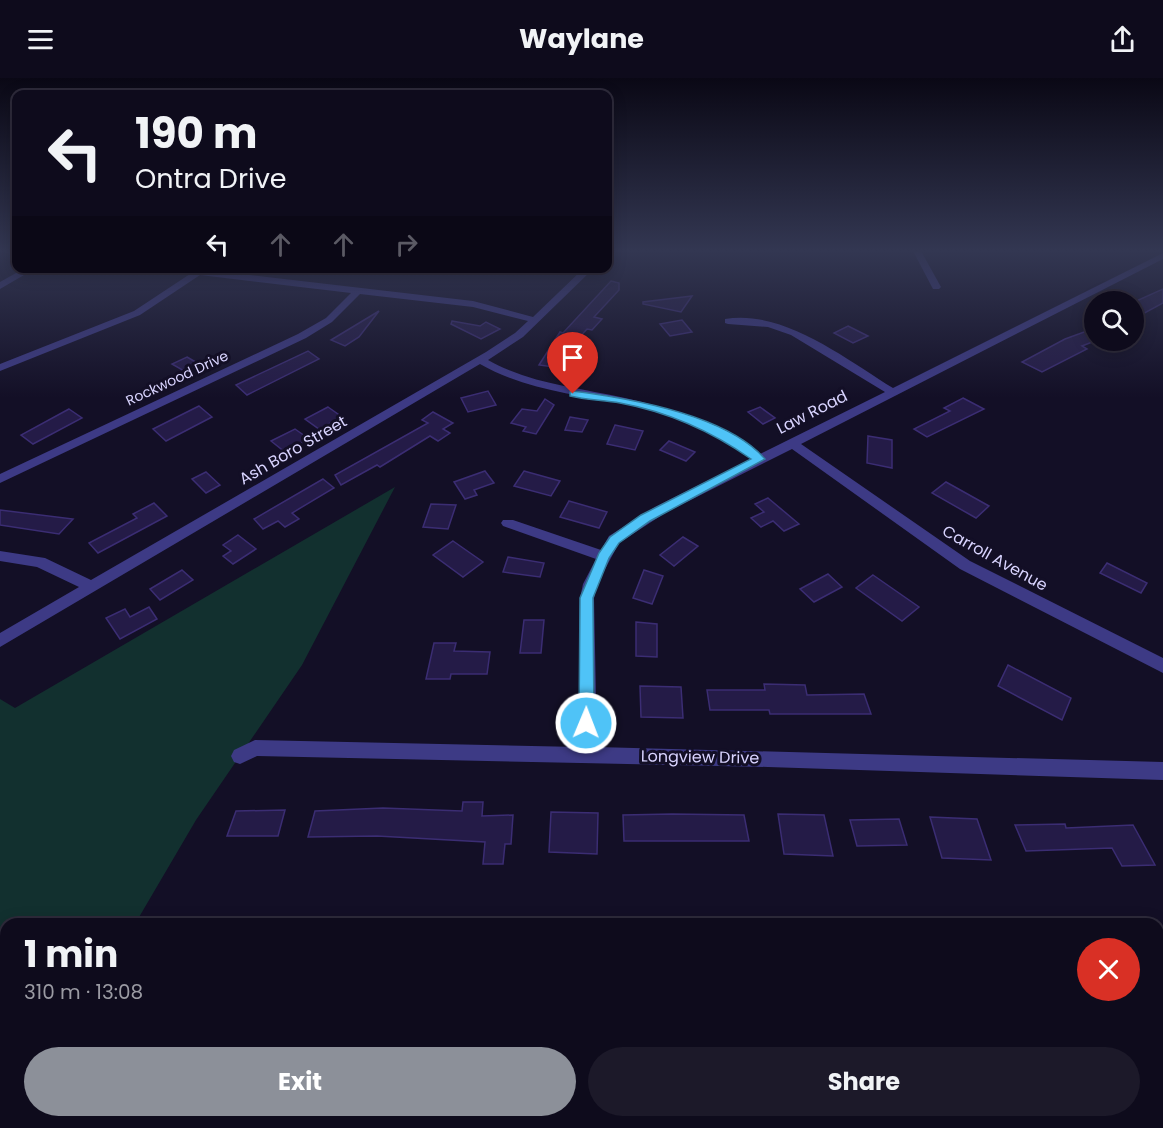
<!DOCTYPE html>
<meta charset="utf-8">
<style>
:root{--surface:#0e0b1c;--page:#1c1929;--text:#f1f3f6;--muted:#9b9ba3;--line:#2e2b3b;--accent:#8c9099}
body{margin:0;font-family:Poppins,sans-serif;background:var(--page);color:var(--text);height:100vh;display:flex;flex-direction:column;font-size:22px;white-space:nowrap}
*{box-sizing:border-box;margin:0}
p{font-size:20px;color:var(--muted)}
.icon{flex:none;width:33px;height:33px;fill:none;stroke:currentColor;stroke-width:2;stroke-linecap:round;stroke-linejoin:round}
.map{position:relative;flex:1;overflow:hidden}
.drawer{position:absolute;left:0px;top:840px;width:1164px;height:210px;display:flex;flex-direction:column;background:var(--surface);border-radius:18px 18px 0 0;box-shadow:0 3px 15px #0003,0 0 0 2px var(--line)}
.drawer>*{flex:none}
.hud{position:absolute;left:12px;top:12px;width:600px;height:183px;border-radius:12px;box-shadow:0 3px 15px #0003,0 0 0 2px var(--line);background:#0e0b1c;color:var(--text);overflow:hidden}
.controls{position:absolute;left:1084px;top:213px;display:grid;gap:12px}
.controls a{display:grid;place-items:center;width:60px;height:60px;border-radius:50%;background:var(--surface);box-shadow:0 3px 15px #0003,0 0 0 2px var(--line);font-size:30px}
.pin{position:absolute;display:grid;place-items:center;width:51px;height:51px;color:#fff;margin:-62px -26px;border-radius:50% 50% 50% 0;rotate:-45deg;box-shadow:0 0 6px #0007}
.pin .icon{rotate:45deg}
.me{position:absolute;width:66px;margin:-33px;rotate:1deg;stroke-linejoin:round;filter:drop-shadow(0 0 4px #0008)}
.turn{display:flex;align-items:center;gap:21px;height:126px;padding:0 24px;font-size:27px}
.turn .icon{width:78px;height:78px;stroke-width:2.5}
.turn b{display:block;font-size:42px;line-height:51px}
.lanes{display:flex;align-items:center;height:57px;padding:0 24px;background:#0003;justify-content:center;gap:30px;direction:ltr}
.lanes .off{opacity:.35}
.round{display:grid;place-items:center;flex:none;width:63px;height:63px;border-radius:32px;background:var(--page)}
.head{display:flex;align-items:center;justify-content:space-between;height:102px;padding:0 24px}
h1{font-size:36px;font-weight:700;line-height:45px}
.cta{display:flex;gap:12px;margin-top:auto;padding:12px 24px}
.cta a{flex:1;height:69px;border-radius:36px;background:var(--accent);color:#fff;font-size:24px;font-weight:700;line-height:69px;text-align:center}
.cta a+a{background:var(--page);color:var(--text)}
header{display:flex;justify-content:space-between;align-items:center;height:78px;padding:0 24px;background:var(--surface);font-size:27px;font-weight:700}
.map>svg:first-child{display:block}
.green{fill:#12302f}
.building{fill:#241b47;stroke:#3b2d73;stroke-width:1.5}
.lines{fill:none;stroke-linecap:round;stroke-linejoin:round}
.minor{fill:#3d3a85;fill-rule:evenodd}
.route{fill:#4fc3f7;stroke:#337fa1;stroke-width:1.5}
.labels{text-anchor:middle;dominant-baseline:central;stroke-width:6;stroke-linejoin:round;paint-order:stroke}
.far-street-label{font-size:14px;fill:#d9d4ff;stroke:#130f26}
.street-label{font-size:16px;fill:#d9d4ff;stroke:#130f26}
</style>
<header><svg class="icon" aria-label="menu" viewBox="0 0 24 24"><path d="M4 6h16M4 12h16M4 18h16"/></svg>Waylane<svg class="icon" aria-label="share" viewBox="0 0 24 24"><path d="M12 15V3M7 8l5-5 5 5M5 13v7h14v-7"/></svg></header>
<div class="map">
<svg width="1163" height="1050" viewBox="0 0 1163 1050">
<rect width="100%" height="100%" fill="#130f26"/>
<polygon class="green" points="395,409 302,587 196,742 135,846 6,846 6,1039 0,1047 0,621 15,630"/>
<g class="building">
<polygon points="611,203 619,205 619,212 594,239 602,241 592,252 587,251 569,271 566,270 554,289 539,287 560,254 563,255"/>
<polygon points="1163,211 1163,225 1141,237 1134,234 1134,224"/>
<polygon points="692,218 681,234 643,226 643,224"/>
<polygon points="379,233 359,259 345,268 331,262"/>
<polygon points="682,242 692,254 670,258 660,246"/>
<polygon points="452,243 480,248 486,244 500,251 481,261 451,246"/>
<polygon points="848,248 868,258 853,265 834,255"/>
<polygon points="1095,250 1095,263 1082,268 1087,271 1042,294 1022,284 1065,261"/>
<polygon points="308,273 319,281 247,317 236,307"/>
<polygon points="187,279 199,286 184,293 172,286"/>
<polygon points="488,313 496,327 468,334 461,320"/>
<polygon points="963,320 984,331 927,359 914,351 950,333 944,330"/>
<polygon points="545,321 554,327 536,356 523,353 526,349 511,345 522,331 537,333"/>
<polygon points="199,328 212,339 166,363 153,351"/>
<polygon points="328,329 342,339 319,351 305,341"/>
<polygon points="760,329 775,340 763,346 748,334"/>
<polygon points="69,331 82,340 33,366 21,357"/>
<polygon points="433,334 453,345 443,351 450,355 438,363 430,358 380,389 377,387 341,407 335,397 428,345 422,342"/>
<polygon points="570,339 588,342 582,354 565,352"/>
<polygon points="615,347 643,353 635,372 607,366"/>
<polygon points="295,351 309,361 285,374 271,363"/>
<polygon points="868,358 892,362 892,390 867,385"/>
<polygon points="669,363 695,374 686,383 660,372"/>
<polygon points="485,393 494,405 474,412 477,417 465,421 454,404"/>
<polygon points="524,393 560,403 551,418 514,408"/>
<polygon points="206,394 220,407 206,415 192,401"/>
<polygon points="323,401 334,410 292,435 299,441 285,449 278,443 263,451 254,441"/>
<polygon points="946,404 989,428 976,440 932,415"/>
<polygon points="768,420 799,446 784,453 773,443 761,449 751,440 764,434 755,426"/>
<polygon points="569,423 607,434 599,450 560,439"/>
<polygon points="154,425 167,438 98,475 89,465 137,440 133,436"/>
<polygon points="431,426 456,427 448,451 423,449"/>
<polygon points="0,432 73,441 59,456 0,447"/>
<polygon points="238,457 256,471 233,486 223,478 231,473 223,467"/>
<polygon points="683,459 698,468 674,488 660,477"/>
<polygon points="453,463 483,484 463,499 433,477"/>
<polygon points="508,479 544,485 540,499 503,494"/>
<polygon points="1107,485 1147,505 1141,515 1100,495"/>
<polygon points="182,492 193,502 160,522 150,511"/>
<polygon points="644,492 663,498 652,526 633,520"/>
<polygon points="828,496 842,509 814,524 800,511"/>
<polygon points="873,497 919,529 902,543 856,510"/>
<polygon points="149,529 157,541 120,561 106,540 125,531 130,539"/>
<polygon points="524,542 544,542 541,575 520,575"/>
<polygon points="636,544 657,546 657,579 636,578"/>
<polygon points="434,565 456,565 454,573 490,574 487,596 451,596 450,601 426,601"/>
<polygon points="1008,587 1071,620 1062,642 998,608"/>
<polygon points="764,606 805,607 807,617 864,616 871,636 770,636 769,632 710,632 707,612 765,612"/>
<polygon points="640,608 681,609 683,640 641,639"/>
<polygon points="463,724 483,724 482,738 513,737 511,766 505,766 503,786 483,786 485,764 377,758 308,759 315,733 383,730 462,733"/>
<polygon points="285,732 278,758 227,758 236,733"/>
<polygon points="551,734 598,735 597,776 549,774"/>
<polygon points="672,736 744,737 749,763 624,763 623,737"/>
<polygon points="778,736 824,737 833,778 784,776"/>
<polygon points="930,739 977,741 991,782 942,780"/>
<polygon points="899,741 907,767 857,768 850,742"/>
<polygon points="1065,746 1066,750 1133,747 1155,787 1122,788 1112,770 1026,773 1015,747"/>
</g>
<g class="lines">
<g class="minor">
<polygon points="5,173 16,173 16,176 6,175"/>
<polygon points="608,173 612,173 612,174 608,177"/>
<polygon points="913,173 921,173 941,209 939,211 933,211"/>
<path d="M 1163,175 L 1163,181 L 801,366 L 970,483 L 1163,580 L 1163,595 L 960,491 L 792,371 L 665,435 L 619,465 L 597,506 L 594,520 L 597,669 L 1163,684 L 1163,702 L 768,689 L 257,678 L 240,686 L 234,684 L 231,678 L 234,672 L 255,662 L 579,669 L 580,520 L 583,506 L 596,481 L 503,448 L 501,445 L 503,442 L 513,442 L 601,472 L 609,458 L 655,429 L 751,381 C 713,354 671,336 625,326 C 575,316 526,312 480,286 L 0,569 L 0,555 L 79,509 L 37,489 L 0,483 L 0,473 L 45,480 L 91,502 L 486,274 L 515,255 L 528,243 L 473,229 L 360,216 L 332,244 L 306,260 L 0,405 L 0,396 L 298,256 L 326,240 L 351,215 L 200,197 L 140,237 L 0,293 L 0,286 L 134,233 L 190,196 L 158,190 L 189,190 L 473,223 L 533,239 L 584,190 L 594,190 L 523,259 L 488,282 C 531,306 577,309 625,320 C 674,330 719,348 760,376 L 885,314 L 791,257 L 768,249 L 728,246 L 725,245 L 725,241 C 783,231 846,281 893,310 Z"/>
<polygon points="25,190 36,190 0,211 0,204"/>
<rect x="1158" y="1012" width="5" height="24"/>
<polygon points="907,1044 931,1044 933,1050 909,1050"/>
</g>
</g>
<linearGradient id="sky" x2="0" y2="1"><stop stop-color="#0a0815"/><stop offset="0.54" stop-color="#333752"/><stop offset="1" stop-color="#333752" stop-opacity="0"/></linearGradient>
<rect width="1163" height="320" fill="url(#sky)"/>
<path class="route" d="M 573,313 C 628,320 727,337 765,381 L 650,443 L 619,465 L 609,480 L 593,520 L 594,645 L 592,650 L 586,652 L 581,650 L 579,645 L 580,520 L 599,475 L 610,459 L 641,437 L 751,381 C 711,353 669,334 620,325 C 604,322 586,322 570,318 L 570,314 Z"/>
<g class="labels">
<g class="far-street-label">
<text transform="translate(177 300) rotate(-25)">Rockwood Drive</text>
</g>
<g class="street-label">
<text transform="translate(812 334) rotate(-27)">Law Road</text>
<text transform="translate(293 372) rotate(-30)">Ash Boro Street</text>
<text transform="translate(995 480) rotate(29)">Carroll Avenue</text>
<text transform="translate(700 679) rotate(1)">Longview Drive</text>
</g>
</g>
</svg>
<div class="controls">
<a><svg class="icon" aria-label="search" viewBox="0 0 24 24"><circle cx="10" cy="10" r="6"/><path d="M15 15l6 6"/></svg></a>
</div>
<div class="pin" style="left:573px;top:316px;background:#d93025"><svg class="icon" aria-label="arrive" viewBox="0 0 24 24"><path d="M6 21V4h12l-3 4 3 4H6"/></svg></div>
<svg class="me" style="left:586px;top:645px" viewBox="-20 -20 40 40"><circle r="17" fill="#4fc3f7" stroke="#fff" stroke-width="3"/><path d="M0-11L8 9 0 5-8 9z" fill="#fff"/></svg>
<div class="hud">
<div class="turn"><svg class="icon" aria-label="left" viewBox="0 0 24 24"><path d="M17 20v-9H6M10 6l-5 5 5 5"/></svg><div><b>190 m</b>Ontra Drive</div></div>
<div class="lanes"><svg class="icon" aria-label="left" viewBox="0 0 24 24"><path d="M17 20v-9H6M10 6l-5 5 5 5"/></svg><svg class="icon off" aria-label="ahead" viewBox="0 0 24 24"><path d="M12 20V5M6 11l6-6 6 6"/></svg><svg class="icon off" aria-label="ahead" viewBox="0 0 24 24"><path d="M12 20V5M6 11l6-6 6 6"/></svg><svg class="icon off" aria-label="right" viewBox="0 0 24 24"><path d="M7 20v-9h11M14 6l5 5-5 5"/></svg></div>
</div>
<section class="drawer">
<div class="head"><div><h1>1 min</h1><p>310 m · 13:08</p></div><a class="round" style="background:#d93025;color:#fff"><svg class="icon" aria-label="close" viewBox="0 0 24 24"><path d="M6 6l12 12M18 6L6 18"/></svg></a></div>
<div class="cta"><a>Exit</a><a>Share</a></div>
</section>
</div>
